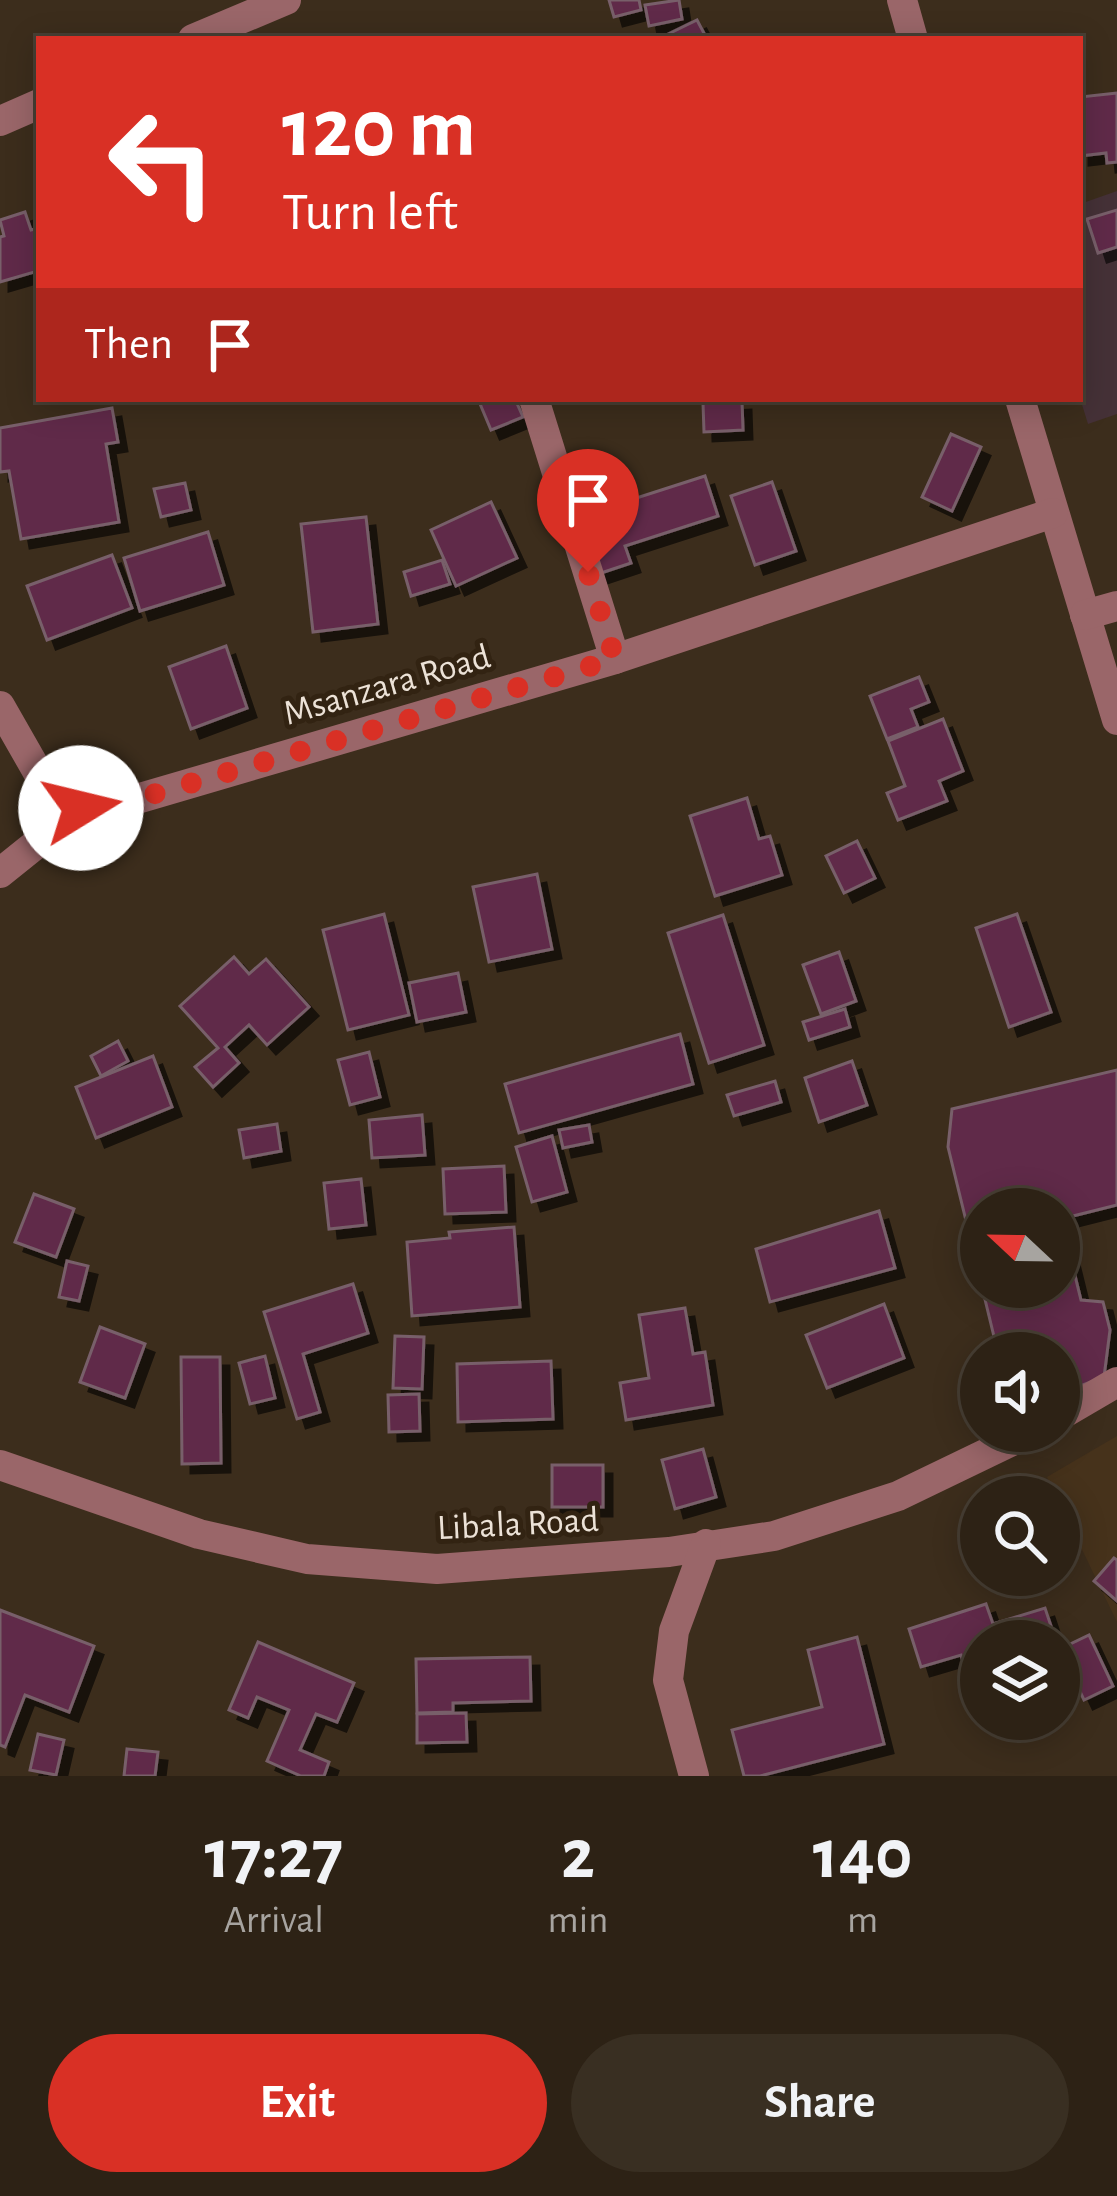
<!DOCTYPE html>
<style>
:root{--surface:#2d2215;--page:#392f22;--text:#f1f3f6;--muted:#a7a4a0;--line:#483f34;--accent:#d93025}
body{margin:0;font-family:"Alegreya Sans",sans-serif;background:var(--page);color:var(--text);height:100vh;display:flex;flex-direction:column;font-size:45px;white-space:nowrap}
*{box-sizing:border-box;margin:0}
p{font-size:39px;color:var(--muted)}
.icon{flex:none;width:66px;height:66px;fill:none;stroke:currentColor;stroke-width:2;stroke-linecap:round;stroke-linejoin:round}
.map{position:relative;height:1776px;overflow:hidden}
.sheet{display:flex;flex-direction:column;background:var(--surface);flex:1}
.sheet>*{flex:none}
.top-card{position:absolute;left:36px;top:36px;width:1047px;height:366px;border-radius:0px;box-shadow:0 6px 30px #0003,0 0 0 3px var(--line);background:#d93025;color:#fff;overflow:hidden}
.needle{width:78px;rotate:292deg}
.controls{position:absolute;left:960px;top:1188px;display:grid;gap:24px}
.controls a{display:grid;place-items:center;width:120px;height:120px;border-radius:50%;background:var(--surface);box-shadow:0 6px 30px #0003,0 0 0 3px var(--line);font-size:60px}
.pin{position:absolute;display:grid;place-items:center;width:102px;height:102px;color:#fff;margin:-123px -51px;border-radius:50% 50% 50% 0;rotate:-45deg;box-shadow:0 0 12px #0007}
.pin .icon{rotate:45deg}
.me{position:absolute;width:132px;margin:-66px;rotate:81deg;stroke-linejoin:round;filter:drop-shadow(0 0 9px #0008)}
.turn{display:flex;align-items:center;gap:42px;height:252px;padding:0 48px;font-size:54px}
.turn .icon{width:156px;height:156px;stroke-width:2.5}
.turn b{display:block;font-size:84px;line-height:102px}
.then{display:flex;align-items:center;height:114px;padding:0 48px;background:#0003;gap:24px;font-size:45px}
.eta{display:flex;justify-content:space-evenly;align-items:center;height:204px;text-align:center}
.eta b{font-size:72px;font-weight:600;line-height:84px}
.primary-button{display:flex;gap:24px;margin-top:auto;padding:24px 48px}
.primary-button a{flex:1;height:138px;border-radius:72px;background:var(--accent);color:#fff;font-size:48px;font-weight:600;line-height:138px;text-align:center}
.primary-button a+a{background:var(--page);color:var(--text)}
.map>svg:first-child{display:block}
.built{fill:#46321b}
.medical{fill:#453137}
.building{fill:#612a48;stroke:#785f6a;stroke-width:3;filter:url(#shadow)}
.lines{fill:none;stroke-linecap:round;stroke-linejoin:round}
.minor{stroke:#9a6669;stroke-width:30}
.route{stroke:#d93025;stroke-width:21;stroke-dasharray:0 37.8}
.labels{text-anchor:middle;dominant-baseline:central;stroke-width:10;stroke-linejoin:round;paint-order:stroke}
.street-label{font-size:36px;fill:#ece2d7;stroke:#322312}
</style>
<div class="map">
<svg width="1117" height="1776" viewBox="0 0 1117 1776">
<defs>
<filter id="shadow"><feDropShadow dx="9" dy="9" stdDeviation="0" flood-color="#0009"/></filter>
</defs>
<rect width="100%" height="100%" fill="#3c2d1c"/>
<polygon class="built" points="1117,1436 1117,1622 1047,1477"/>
<polygon class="medical" points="1117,191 1117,414 1088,424 1080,398 1080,204"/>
<g class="building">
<polygon points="609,0 639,0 641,10 614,17"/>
<polygon points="679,0 682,19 649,26 645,5"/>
<polygon points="697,20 707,39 658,39"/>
<polygon points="1117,93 1117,162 1107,163 1106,153 1080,156 1080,97"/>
<polygon points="1117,210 1117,247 1098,253 1087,219"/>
<polygon points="25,212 31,230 39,228 39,289 34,272 0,282 0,237 4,236 0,220"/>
<polygon points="478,399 515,399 523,417 491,430"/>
<polygon points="742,401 743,430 704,432 703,403"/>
<polygon points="112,408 118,442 106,444 119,522 21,539 9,471 0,472 0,428"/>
<polygon points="951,434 981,447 952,511 922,497"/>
<polygon points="705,476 718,516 625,546 631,563 592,576 580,536 602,529 596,511"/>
<polygon points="772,482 796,551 755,565 731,496"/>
<polygon points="185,483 191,510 161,517 154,489"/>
<polygon points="491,502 517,558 456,586 431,530"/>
<polygon points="366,517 378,624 313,632 301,524"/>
<polygon points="208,532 224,585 140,611 124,558"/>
<polygon points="112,555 132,608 47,640 27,586"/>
<polygon points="442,560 450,584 411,596 404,572"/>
<polygon points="226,646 247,708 191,729 169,667"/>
<polygon points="919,677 929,702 911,709 918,727 887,739 870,696"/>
<polygon points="943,719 963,771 939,781 947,801 898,820 887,793 905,786 888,741"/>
<polygon points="747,798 759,839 770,836 782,875 715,896 690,816"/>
<polygon points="857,841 875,878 844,893 826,856"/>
<polygon points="537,874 552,949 489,962 473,887"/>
<polygon points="384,914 409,1015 348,1030 323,930"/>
<polygon points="1017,914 1051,1012 1009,1027 976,928"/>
<polygon points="723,915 764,1045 709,1063 668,933"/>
<polygon points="839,952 856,1001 821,1014 803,965"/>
<polygon points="234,957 249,974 266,959 309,1007 267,1045 249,1025 225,1047 239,1063 213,1087 195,1067 218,1048 180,1006"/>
<polygon points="458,973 466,1012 417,1022 409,983"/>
<polygon points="845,1009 850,1027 809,1040 803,1022"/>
<polygon points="680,1034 693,1084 519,1133 505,1084"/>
<polygon points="118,1041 128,1061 101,1076 91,1056"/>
<polygon points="369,1052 380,1097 350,1105 338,1060"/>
<polygon points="153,1056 172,1107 96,1138 76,1087"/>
<polygon points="852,1061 867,1105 819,1122 805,1078"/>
<polygon points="1117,1070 1117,1205 1069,1217 1067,1243 1081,1300 1103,1302 1110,1330 1104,1377 1059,1394 1059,1353 998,1353 982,1287 1059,1287 1059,1209 981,1209 981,1282 948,1147 952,1109"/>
<polygon points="775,1081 781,1102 734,1116 727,1095"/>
<polygon points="422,1115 425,1155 372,1158 369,1120"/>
<polygon points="277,1124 281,1151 244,1158 239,1130"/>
<polygon points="589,1125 592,1142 563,1148 559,1130"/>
<polygon points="552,1136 567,1192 532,1202 516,1147"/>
<polygon points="504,1166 506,1212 445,1214 443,1169"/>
<polygon points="361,1179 366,1225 329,1229 324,1183"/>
<polygon points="34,1194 74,1209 56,1257 15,1242"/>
<polygon points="879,1211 895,1268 770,1302 756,1249"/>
<polygon points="514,1227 520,1307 412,1316 407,1242 450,1238 449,1232"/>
<polygon points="67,1261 88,1266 79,1301 59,1297"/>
<polygon points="353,1284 368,1333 303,1354 320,1412 297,1419 264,1312"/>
<polygon points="884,1304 904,1358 827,1388 806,1335"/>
<polygon points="685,1308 693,1354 705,1352 713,1405 626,1420 620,1383 649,1378 639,1315"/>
<polygon points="100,1327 145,1344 125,1398 80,1382"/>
<polygon points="395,1336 424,1337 422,1389 393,1388"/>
<polygon points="265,1356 275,1398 250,1404 239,1363"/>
<polygon points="181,1357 220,1357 221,1463 182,1464"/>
<polygon points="551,1361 553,1419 458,1422 457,1364"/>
<polygon points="419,1394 420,1431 389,1432 388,1395"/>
<polygon points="703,1449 716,1497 675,1509 662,1460"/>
<rect x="552" y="1465" width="51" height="42"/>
<polygon points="1114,1558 1117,1560 1117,1601 1094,1581"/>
<polygon points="986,1604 993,1624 1045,1608 1056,1641 981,1641 981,1702 976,1704 961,1655 921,1667 909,1629"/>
<polygon points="0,1610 94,1646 69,1712 25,1695 5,1747 0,1745"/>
<polygon points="1089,1635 1113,1686 1084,1700 1060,1649"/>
<polygon points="857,1637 884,1744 760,1776 744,1776 732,1730 822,1707 808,1650"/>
<polygon points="258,1642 354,1683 337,1722 316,1714 300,1750 329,1762 324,1776 301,1776 267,1761 289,1710 257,1697 248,1718 229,1710"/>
<polygon points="530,1657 531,1701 453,1703 453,1712 417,1713 416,1659"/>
<polygon points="466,1713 467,1742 417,1743 417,1714"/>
<polygon points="38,1734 64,1740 56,1775 30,1770"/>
<polygon points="127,1749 158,1752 155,1776 124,1776"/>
</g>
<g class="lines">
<g class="minor">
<polyline points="902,0 913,39"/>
<polyline points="193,39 286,0"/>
<polyline points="0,121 39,104"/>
<polyline points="534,399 615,659"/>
<polyline points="1020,399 1117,720"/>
<polyline points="1085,615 1117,606"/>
<polyline points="0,706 48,790 81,808"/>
<polyline points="81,808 130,801 615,659 1053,513"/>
<polyline points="0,873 81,808"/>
<polyline points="1059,1416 1117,1382"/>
<polyline points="0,1465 199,1534 307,1559 437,1569 669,1552 774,1536 898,1496 1033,1431"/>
<polyline points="694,1776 668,1680 674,1631 706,1544"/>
</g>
</g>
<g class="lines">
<polyline class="route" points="81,808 130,801 615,659 588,572"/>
</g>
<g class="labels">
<g class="street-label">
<text transform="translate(387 685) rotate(-16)">Msanzara Road</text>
<text transform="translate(518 1524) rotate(-3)">Libala Road</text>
</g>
</g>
</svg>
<div class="controls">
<a><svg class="needle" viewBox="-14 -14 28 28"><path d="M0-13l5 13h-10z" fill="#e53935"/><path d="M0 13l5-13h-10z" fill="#a7a4a0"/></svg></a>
<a><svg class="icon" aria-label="sound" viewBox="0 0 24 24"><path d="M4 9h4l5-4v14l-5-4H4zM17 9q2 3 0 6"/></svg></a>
<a><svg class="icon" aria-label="search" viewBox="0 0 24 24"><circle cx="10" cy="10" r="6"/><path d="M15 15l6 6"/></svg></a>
<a><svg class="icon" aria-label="layers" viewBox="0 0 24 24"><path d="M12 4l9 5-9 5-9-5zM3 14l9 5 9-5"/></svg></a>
</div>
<div class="pin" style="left:588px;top:572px;background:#d93025"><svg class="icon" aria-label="arrive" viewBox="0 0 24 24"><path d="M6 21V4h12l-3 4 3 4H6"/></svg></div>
<svg class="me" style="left:81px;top:808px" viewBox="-20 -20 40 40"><circle r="19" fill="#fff"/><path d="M0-13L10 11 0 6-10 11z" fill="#d93025"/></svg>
<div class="top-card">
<div class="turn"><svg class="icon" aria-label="left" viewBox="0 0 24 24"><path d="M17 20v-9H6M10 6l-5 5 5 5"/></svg><div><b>120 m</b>Turn left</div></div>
<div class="then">Then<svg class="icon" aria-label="arrive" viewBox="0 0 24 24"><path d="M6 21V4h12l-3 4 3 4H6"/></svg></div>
</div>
</div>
<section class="sheet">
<div class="eta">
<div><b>17:27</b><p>Arrival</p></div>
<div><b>2</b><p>min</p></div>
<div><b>140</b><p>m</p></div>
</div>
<div class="primary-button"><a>Exit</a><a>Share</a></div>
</section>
